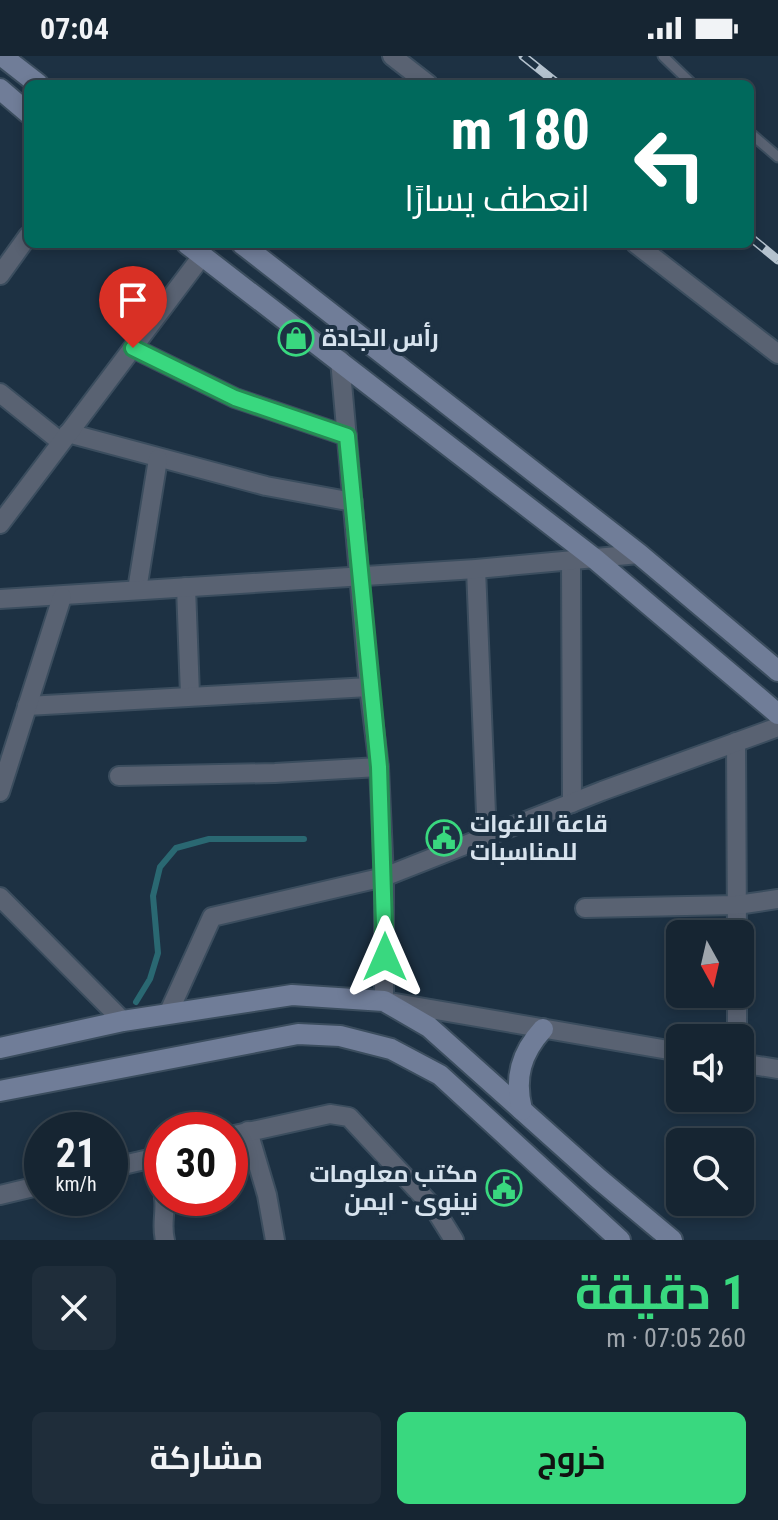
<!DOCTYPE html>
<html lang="ar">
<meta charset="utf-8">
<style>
:root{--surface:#162532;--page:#1f2d3a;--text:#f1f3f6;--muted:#9ea5ac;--line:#35424d;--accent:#39d87f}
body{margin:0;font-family:"Roboto Condensed",Cairo,sans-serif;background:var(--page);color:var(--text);direction:rtl;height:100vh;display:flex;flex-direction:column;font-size:30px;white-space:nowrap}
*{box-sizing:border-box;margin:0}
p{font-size:26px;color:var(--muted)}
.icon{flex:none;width:44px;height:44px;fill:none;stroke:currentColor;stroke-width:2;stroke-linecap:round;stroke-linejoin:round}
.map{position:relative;height:1184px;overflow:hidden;direction:ltr}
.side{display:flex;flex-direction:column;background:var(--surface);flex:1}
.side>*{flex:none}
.top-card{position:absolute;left:24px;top:24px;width:730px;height:168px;border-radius:12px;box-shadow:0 4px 12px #0003,0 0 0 2px var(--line);direction:rtl;background:#00695c;color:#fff;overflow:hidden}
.needle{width:52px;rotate:172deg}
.tools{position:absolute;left:666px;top:864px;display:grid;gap:16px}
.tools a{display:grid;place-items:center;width:88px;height:88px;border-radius:12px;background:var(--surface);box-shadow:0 4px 12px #0003,0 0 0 2px var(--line);font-size:40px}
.speed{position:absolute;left:24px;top:1056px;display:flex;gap:16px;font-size:40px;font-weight:700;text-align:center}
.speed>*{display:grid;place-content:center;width:104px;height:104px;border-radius:50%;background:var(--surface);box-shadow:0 4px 12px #0003,0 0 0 2px var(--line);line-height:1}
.speed small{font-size:20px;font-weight:400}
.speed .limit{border:12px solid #d22;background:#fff;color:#111}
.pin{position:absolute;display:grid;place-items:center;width:68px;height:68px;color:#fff;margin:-82px -34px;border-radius:50% 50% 50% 0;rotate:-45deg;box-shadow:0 0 8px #0007}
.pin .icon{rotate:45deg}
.me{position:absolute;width:88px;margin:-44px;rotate:0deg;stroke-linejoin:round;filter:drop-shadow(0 0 6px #0008)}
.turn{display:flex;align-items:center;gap:28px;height:168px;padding:0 32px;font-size:36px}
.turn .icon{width:104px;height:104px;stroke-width:2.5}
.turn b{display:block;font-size:56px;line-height:68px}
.round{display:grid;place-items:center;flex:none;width:84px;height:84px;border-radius:12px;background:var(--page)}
.summary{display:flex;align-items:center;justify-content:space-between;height:136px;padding:0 32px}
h1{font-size:48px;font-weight:700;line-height:60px;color:var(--accent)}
.cta{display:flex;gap:16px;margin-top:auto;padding:16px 32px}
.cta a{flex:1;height:92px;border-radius:12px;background:var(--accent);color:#111;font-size:32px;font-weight:700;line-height:92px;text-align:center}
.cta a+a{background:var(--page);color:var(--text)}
.status{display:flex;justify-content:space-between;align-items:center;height:56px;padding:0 40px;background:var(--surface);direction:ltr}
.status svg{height:22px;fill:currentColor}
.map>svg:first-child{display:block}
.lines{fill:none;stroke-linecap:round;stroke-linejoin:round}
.stream{stroke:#2a6872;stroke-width:6}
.service-casing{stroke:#3b4d5e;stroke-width:13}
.minor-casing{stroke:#3b4d5e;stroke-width:22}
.secondary-casing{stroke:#3b4d5e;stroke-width:24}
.service{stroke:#596272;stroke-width:9}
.minor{stroke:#596272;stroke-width:18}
.secondary{stroke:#707d98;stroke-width:20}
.rail-casing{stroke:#b4c2ce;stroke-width:9}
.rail{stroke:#1d3143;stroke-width:6;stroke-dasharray:18;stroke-linecap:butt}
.route-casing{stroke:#258c53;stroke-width:20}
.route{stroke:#39d87f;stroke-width:14}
.labels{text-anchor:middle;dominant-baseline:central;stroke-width:8;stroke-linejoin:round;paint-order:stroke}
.poi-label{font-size:24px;font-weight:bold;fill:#d7e3ee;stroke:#1d3143;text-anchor:start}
</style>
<div class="status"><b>07:04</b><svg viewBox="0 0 49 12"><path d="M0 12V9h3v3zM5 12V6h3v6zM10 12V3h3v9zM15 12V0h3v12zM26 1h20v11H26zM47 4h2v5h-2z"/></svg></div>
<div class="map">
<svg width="778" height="1184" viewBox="0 0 778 1184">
<rect width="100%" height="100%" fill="#1d3143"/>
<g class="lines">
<polyline class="stream" points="136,946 150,923 158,897 153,840 160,811 176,792 209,783 304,783"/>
<defs>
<g id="service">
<polyline points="663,0 692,28"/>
<polyline points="750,77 778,101"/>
</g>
<g id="minor">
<polyline points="392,0 428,28"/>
<polyline points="636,188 778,298"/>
<polyline points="0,219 28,180"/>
<polyline points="133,292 235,342 347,380"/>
<polyline points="340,304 369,631 379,711 384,821 384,945 680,996"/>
<polyline points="0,337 61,386"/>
<polyline points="68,377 266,430 353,446"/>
<polyline points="0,468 202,200"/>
<polyline points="571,506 572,747"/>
<polyline points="476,513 487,782"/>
<polyline points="186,531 190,639"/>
<polyline points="137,534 158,403"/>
<polyline points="0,543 476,513 639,498"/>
<polyline points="27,650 369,631"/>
<polyline points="736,686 737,878"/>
<polyline points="119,720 275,717 379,711"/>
<polyline points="0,736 62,541"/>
<polyline points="0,841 123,965"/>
<polyline points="585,852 737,849 778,843"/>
<polyline points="168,958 212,861 384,821 602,735 778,671"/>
<polyline points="737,982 737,938"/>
<polyline points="740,1007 778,1013"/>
<polyline points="248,1075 267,1139 275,1184"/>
<polyline points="230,1080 330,1058 349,1061 434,1152 454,1184"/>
<polyline points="110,1112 162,1100"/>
<polyline points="0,1139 42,1129"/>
<path d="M 164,1142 C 166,1157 161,1169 165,1184"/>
</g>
<g id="secondary">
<polyline points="2,0 38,28"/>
<polyline points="0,33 28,57"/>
<polyline points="187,188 595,503 778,658"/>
<polyline points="242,188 639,498 778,615"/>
<polyline points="0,992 123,965 292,939 384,945 429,971 599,1123 672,1184"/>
<polyline points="0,1035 298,978 340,980 391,993 440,1019 620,1184"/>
<path d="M 522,1054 C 514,1022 521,997 543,973"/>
</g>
</defs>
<use href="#service" class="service-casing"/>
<use href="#minor" class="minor-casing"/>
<use href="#secondary" class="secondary-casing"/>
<use href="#service" class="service"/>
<use href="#minor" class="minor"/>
<use href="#secondary" class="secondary"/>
<defs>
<g id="rail">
<polyline points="523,0 558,28"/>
<polyline points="750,181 778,204"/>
</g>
</defs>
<use href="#rail" class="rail-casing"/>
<use href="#rail" class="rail"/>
</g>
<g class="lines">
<defs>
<polyline id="route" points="133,292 235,342 347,380 379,711 385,901"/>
</defs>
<use href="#route" class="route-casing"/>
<use href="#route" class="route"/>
</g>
<defs>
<symbol id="shop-ring" viewBox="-11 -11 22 22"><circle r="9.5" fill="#1d3143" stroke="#39d87f" stroke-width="1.5"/><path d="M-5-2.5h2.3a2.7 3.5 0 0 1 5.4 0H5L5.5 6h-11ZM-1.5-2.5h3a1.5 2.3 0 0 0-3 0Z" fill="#39d87f"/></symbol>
<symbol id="civic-ring" viewBox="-11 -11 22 22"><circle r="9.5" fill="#1d3143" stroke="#39d87f" stroke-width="1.5"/><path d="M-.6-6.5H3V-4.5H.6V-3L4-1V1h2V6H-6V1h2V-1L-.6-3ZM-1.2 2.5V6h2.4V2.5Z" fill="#39d87f"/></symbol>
</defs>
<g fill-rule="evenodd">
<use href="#shop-ring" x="276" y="262" width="40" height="40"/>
<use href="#civic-ring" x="424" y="762" width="40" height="40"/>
<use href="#civic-ring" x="484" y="1112" width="40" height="40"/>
</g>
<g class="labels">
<g class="poi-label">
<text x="322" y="282">رأس الجادة</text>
<text x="470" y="768">قاعة الاغوات<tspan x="470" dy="28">للمناسبات</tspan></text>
<text x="478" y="1118" text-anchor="end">مكتب معلومات<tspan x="478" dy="28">نينوى - ايمن</tspan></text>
</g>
</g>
</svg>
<div class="tools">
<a><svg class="needle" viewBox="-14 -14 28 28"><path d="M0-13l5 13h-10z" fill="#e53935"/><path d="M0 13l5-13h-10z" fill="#9ea5ac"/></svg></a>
<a><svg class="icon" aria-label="sound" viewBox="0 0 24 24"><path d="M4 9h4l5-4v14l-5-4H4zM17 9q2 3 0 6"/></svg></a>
<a><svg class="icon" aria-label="search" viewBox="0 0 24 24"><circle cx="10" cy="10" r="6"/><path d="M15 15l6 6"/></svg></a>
</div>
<div class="speed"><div>21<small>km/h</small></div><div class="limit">30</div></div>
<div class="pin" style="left:133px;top:292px;background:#d93025"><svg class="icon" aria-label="arrive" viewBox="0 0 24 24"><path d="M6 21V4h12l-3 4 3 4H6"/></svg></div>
<svg class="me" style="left:385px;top:901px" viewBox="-20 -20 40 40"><path d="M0-17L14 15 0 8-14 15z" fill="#39d87f" stroke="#fff" stroke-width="4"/></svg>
<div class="top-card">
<div class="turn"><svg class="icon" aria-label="left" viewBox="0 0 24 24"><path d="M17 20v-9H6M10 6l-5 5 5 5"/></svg><div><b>180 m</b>انعطف يسارًا</div></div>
</div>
</div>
<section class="side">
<div class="summary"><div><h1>1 دقيقة</h1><p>260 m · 07:05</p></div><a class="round"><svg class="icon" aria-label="close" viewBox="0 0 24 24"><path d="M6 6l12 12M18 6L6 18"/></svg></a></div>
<div class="cta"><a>خروج</a><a>مشاركة</a></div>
</section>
